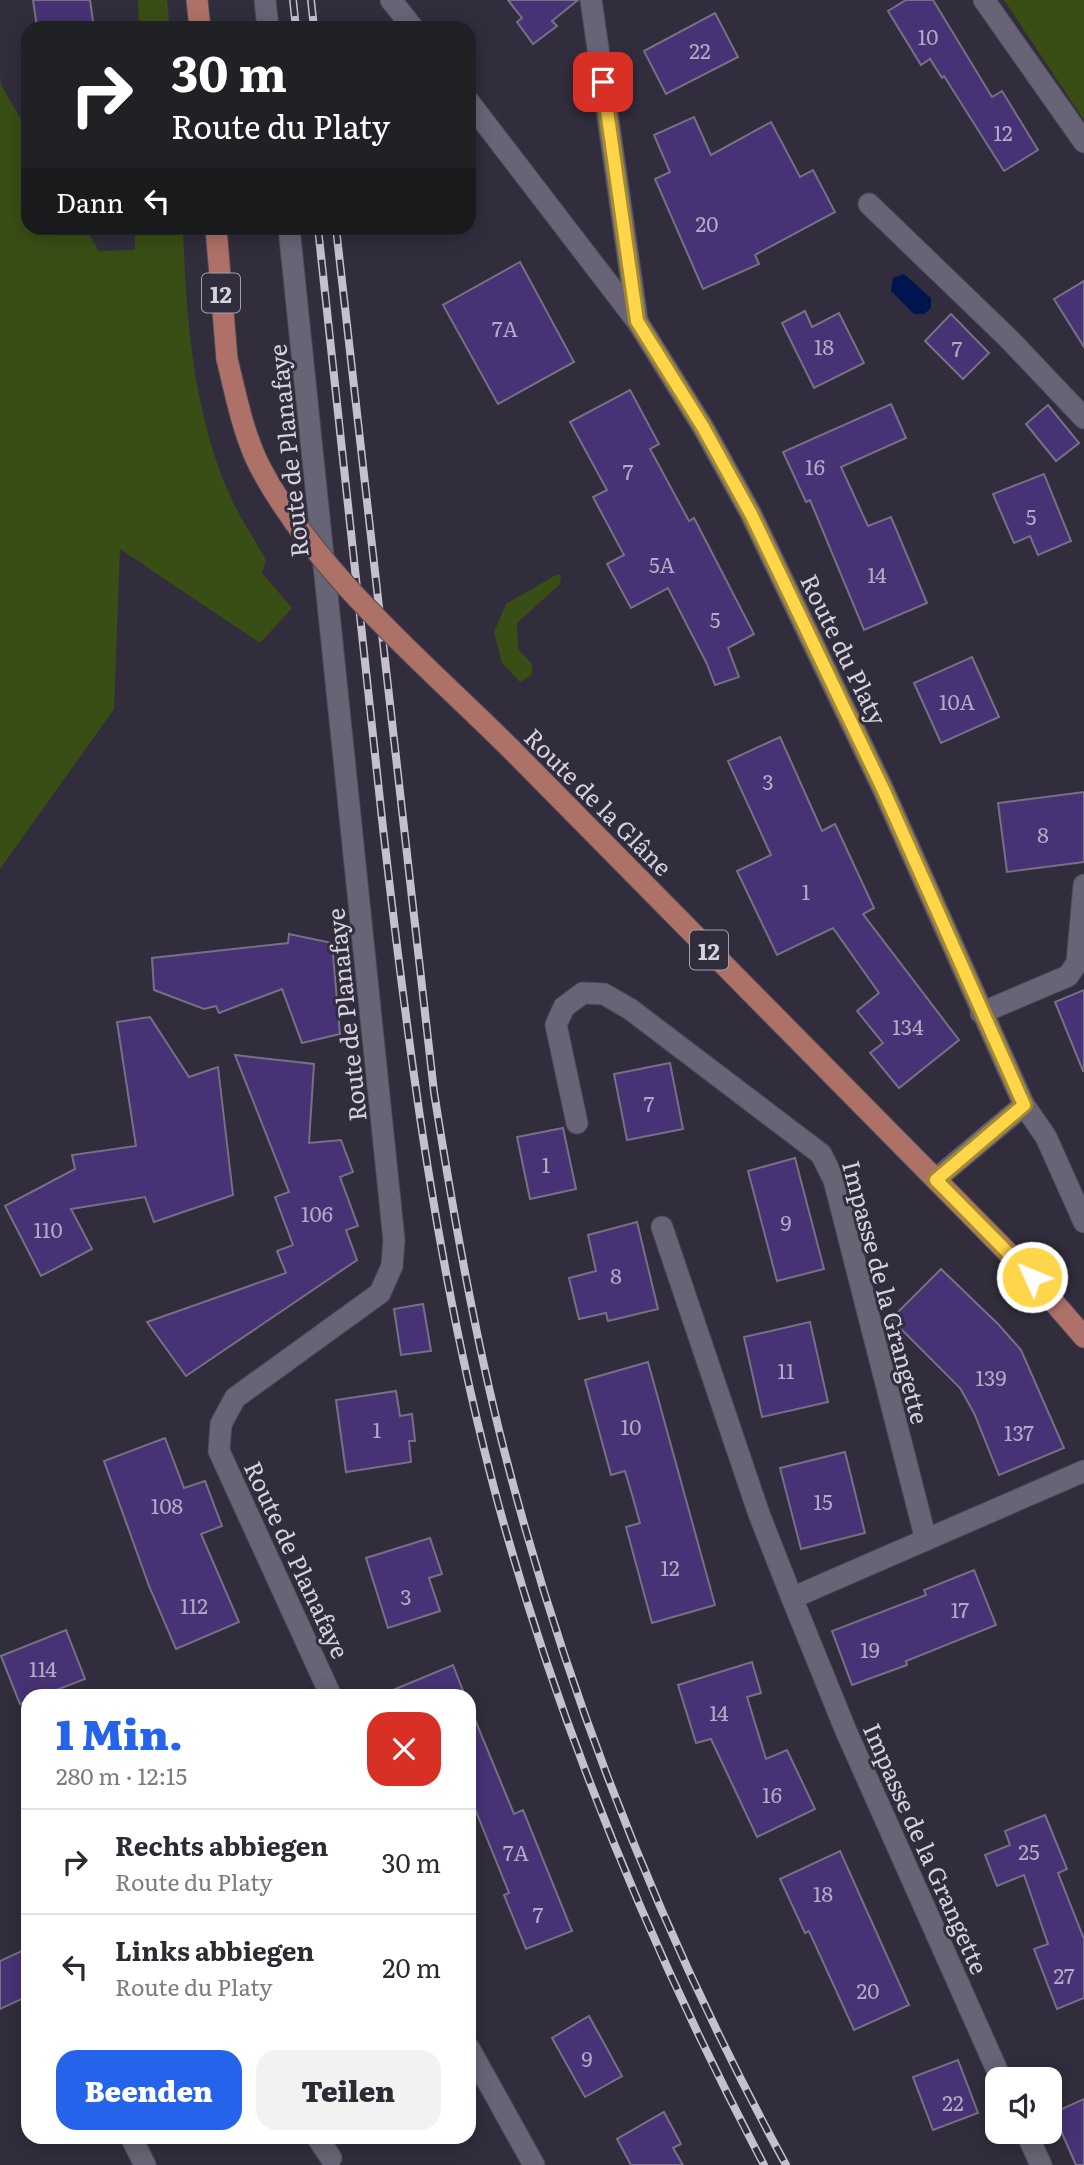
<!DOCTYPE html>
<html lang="de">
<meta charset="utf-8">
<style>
:root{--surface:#fff;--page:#f2f2f3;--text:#2b2b33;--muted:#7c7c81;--line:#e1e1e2;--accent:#2563eb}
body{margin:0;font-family:Literata,serif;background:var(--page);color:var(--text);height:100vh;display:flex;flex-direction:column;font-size:26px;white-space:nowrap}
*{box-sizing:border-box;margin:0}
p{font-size:23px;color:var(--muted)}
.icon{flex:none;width:38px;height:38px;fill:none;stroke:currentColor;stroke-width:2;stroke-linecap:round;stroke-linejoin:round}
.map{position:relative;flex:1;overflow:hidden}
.details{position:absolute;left:21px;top:1689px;width:455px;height:455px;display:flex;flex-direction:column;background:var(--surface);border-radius:21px;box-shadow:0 4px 18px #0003}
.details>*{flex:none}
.banner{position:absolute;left:21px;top:21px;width:455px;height:214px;border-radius:21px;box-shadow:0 4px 18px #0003;background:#202124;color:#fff;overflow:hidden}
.fabs{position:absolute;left:985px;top:2067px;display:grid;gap:14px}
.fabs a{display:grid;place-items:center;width:77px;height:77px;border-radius:14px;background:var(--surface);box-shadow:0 4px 18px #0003;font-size:35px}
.pin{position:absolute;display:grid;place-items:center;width:60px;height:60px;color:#fff;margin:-30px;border-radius:14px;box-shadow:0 4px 10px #0006}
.me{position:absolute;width:77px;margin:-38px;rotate:314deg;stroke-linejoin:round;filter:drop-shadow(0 0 5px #0008)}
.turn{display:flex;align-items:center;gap:24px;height:147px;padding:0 35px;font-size:32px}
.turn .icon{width:91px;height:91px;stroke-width:2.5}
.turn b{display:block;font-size:49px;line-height:60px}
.then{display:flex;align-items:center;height:66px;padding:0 35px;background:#0003;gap:14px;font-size:26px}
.round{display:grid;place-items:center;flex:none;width:74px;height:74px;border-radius:21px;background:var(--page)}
.head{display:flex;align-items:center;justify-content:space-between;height:119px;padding:0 35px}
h1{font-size:42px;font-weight:800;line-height:52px;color:var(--accent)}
.button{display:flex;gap:14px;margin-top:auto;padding:14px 35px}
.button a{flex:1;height:80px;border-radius:21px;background:var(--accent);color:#fff;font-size:28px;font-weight:800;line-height:80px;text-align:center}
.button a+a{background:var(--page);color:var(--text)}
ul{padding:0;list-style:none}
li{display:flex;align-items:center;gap:21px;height:105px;padding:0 35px;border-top:2px solid var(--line)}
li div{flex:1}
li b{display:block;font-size:26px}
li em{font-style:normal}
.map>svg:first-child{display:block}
.green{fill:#394e15}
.water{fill:#00144d}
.building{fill:#473275;stroke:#757184;stroke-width:2}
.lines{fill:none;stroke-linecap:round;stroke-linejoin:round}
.minor-casing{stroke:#4d4a57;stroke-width:23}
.major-casing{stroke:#4d4a57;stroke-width:23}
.minor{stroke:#686476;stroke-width:21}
.major{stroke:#ae7168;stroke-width:21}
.rail-casing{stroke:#c4c1cc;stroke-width:8}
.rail{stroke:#312d3d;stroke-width:5;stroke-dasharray:16;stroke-linecap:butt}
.major-bridge-casing{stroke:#4d4a57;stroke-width:23;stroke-linecap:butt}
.major-bridge{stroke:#ae7168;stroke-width:21}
.route-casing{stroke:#a68a30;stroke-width:18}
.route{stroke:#ffd54a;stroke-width:12}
.labels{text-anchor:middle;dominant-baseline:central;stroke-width:6;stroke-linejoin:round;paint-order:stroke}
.number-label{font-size:21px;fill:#b1aac2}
.shield{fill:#312d3d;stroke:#a3a0ac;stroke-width:2}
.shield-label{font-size:23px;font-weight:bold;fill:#d4d2dc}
.street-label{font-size:24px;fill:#d4d2dc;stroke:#312d3d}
</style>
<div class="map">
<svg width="1084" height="2165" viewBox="0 0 1084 2165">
<rect width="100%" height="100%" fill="#312d3d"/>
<g class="green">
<polygon points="138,0 167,0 170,28 139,28"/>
<polygon points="1004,0 1084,0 1084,120"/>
<path d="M 0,75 L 1,85 L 28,131 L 28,228 L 85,228 L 99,251 L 135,250 L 135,228 L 183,228 C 186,319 193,415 232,500 C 241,520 255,540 266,560 L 262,573 L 292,608 L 260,643 L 120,549 L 114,709 L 0,869 Z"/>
<polygon points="556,575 561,575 560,584 517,623 518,649 532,664 532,675 520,682 502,663 494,632 506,604"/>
</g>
<polygon class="water" points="904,274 931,298 931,308 924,314 914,314 891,291 893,278"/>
<g class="building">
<polygon points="33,0 90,0 94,28 37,28"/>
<polygon points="508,0 578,0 552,21 557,26 533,44 517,22 522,18"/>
<polygon points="906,0 933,0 992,97 1002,91 1038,150 1004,171 944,76 942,78 930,59 921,65 888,11"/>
<polygon points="715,13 738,57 666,94 644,51"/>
<polygon points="694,117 711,155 771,122 800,177 813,170 835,212 755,255 759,264 703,289 655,179 670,172 654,135"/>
<polygon points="520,262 574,362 498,404 443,305"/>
<polygon points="1084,281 1084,347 1054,299"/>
<polygon points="805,311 812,327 839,313 864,363 814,388 782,323"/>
<polygon points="951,314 989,353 963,379 925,341"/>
<polygon points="630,390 659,444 650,449 689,521 694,518 754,634 728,648 739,677 715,685 707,664 668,588 631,608 607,564 624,555 593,497 607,490 570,422"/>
<polygon points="891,404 906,438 841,467 868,526 891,517 927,603 864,630 810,500 806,502 783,452"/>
<polygon points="1048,405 1079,443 1056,461 1026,424"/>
<polygon points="1044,474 1071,541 1038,555 1030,536 1014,543 993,494"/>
<polygon points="972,657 999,717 941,743 914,683"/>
<polygon points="780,737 822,831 835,824 874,908 863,914 959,1040 899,1088 870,1053 883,1043 857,1011 879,993 833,928 777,955 737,871 771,855 728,761"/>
<polygon points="1084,792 1084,862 1007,872 998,803"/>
<polygon points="289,934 332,943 340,1034 302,1043 282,989 219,1013 216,1006 204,1009 154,990 152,958 288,943"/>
<polygon points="1084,990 1084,1071 1083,1071 1055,1002"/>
<polygon points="150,1017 189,1077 218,1067 233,1195 154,1222 145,1197 71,1209 92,1249 41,1276 5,1206 75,1169 72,1155 136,1146 117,1022"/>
<polygon points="235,1055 314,1064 309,1143 341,1140 353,1172 340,1177 358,1226 346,1230 357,1260 186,1376 147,1322 286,1273 277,1251 293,1245 275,1197 289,1192"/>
<polygon points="670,1063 683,1129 627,1140 614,1074"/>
<polygon points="563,1128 576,1189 530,1199 517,1137"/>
<polygon points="795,1158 824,1269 777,1281 748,1171"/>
<polygon points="637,1222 658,1309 608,1321 606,1313 579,1319 569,1278 596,1271 588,1235"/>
<polygon points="941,1269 998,1324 1021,1350 1064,1448 999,1475 974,1413 960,1388 891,1319"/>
<polygon points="423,1304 431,1351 401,1355 394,1309"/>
<polygon points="810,1322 828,1402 762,1417 744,1337"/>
<polygon points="648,1362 715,1605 652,1623 626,1527 640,1523 633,1498 625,1471 611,1475 585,1380"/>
<polygon points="396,1391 400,1416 412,1414 415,1441 409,1441 411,1462 346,1472 336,1400"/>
<polygon points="165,1438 184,1488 205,1481 222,1526 201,1534 239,1622 176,1649 149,1586 104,1461"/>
<polygon points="845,1452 865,1533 801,1549 780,1468"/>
<polygon points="430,1538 442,1574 429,1578 440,1611 388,1628 366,1558"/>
<polygon points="974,1570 996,1625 906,1661 907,1665 852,1685 832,1631 926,1595 924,1590"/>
<polygon points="66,1630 85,1679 41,1696 28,1696 28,1701 20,1704 1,1656"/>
<polygon points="752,1662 761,1693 747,1697 766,1759 787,1750 815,1809 757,1837 711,1739 696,1743 678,1685"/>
<polygon points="453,1665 465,1696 381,1696 381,1695"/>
<polygon points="469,1705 514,1814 523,1810 572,1931 526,1949 504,1895 509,1893 469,1794"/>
<polygon points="1045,1815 1067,1869 1058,1873 1084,1939 1084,1998 1057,2009 1034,1949 1048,1944 1024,1875 997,1886 985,1855 1010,1845 1005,1831"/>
<polygon points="840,1851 909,2005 854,2030 809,1931 805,1933 780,1879"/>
<polygon points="28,1948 28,1996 0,2009 0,1961"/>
<polygon points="589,2016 622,2076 585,2097 552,2038"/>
<polygon points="958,2060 978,2113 933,2130 913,2077"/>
<polygon points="1084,2099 1084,2165 1076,2165 1053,2113"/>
<polygon points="664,2112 681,2144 673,2148 683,2165 631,2165 617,2139"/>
</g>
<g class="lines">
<defs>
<g id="minor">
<polyline points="265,0 268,28"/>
<polyline points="391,0 413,28"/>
<polyline points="591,0 637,319"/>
<polyline points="984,0 1084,142"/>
<polyline points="469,102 637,321 703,427 751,514 883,789 1024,1105 936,1179"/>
<polyline points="869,204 1009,339 1084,418"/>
<polyline points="289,228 394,1240 392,1266 380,1293 235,1398 221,1424 219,1451 331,1696"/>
<polyline points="981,1013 1068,976 1077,963 1084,885"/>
<polyline points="1024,1105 1046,1137 1084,1222"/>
<polyline points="577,1123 556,1025 564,1007 583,993 604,994 630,1009 821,1154 834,1180 926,1540"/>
<polyline points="662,1227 759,1514 792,1598"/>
<polyline points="469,2048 534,2165"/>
<polyline points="1001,2079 846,1731 792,1598 1084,1471"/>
<polyline points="1026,2132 1041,2165"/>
<polyline points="131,2137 145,2165"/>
<polyline points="317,2137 331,2158"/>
</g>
<g id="major">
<polyline points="197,0 200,28"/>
<polyline points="216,228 227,359"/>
<polyline points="512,750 1032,1277 1084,1337"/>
</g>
</defs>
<use href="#minor" class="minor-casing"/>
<use href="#major" class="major-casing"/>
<use href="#minor" class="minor"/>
<use href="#major" class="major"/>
<defs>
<g id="rail">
<polyline points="293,0 296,28"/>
<polyline points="311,0 314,28"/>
<path d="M 318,228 C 340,428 361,628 383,828 C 409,1055 438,1281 498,1503 C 561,1733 653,1954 764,2165"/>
<path d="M 336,228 L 434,1092 C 453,1212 474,1332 504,1450 C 568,1699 663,1939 786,2165"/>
</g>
</defs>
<use href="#rail" class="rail-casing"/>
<use href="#rail" class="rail"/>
<defs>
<path id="major-bridge" d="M 227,359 C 236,395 243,434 260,467 C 318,576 425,663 512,750"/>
</defs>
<use href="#major-bridge" class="major-bridge-casing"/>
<use href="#major-bridge" class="major-bridge"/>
</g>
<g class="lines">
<defs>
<polyline id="route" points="603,82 637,321 703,427 751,514 883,789 1024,1105 936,1180 1032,1277"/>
</defs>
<use href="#route" class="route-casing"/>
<use href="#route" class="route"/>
</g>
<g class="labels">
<g class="number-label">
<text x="928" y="35">10</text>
<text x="700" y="49">22</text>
<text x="1003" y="131">12</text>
<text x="707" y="222">20</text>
<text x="505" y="327">7A</text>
<text x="824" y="345">18</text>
<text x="957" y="347">7</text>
<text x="815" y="465">16</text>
<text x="628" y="470">7</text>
<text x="1031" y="515">5</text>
<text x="662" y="563">5A</text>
<text x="877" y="573">14</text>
<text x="715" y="618">5</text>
<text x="957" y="700">10A</text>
<text x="768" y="780">3</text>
<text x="1043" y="833">8</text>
<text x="806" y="890">1</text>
<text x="908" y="1025">134</text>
<text x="649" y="1102">7</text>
<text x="546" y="1163">1</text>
<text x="317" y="1212">106</text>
<text x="786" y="1221">9</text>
<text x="48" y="1228">110</text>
<text x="616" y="1274">8</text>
<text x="786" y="1369">11</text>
<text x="991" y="1376">139</text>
<text x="631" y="1425">10</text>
<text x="377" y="1428">1</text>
<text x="1019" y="1431">137</text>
<text x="823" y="1500">15</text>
<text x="167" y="1504">108</text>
<text x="670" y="1566">12</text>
<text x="406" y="1595">3</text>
<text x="194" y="1604">112</text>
<text x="960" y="1608">17</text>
<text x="870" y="1648">19</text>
<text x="43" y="1667">114</text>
<text x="719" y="1711">14</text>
<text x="772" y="1793">16</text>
<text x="1029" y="1850">25</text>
<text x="516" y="1851">7A</text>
<text x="823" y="1892">18</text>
<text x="538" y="1913">7</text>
<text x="1064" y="1974">27</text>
<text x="868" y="1989">20</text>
<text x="587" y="2057">9</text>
<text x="953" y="2101">22</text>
</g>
<g class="shield">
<rect x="202" y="273.5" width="38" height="39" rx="5"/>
<rect x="690" y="930.5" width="38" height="39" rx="5"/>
</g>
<g class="shield-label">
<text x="221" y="293">12</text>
<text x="709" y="950">12</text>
</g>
<g class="street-label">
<text transform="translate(287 451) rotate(-96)">Route de Planafaye</text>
<text transform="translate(845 649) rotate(64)">Route du Platy</text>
<text transform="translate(599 801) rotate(45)">Route de la Glâne</text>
<text transform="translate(345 1015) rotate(-96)">Route de Planafaye</text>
<text transform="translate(887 1292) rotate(75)">Impasse de la Grangette</text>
<text transform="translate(298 1559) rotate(65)">Route de Planafaye</text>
<text transform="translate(927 1848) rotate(66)">Impasse de la Grangette</text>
</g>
</g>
</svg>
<div class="fabs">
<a><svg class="icon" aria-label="sound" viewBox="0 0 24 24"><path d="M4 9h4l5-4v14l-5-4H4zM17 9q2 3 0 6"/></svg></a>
</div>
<div class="pin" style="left:603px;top:82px;background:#d93025"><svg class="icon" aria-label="arrive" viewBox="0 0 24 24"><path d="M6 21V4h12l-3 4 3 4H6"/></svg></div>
<svg class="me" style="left:1032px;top:1277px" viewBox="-20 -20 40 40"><circle r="17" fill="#ffd54a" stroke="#fff" stroke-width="3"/><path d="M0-11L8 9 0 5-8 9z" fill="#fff"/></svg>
<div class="banner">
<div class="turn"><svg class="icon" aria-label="right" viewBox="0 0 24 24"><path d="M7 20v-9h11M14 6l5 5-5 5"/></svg><div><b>30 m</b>Route du Platy</div></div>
<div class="then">Dann<svg class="icon" aria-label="left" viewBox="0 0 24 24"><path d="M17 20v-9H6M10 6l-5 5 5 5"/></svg></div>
</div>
<section class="details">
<div class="head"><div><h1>1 Min.</h1><p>280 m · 12:15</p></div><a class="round" style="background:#d93025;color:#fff"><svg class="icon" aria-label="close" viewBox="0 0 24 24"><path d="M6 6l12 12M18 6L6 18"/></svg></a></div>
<ul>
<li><svg class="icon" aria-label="right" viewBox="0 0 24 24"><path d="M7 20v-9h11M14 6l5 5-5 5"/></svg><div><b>Rechts abbiegen</b><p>Route du Platy</p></div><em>30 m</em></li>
<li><svg class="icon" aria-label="left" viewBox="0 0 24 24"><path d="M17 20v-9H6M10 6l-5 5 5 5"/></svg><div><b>Links abbiegen</b><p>Route du Platy</p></div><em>20 m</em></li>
</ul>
<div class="button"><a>Beenden</a><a>Teilen</a></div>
</section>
</div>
